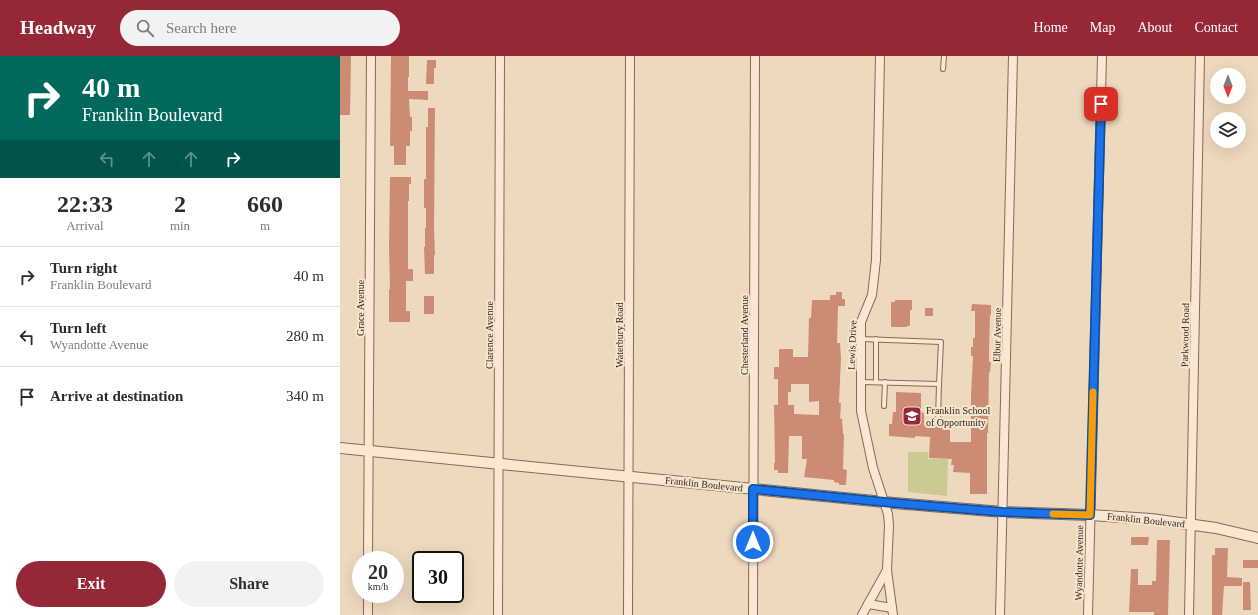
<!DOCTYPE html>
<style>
:root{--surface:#fff;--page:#f2f2f3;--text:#2b2b33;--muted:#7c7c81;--line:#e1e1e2;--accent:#952737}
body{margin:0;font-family:Georgia,serif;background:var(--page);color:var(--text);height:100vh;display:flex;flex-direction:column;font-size:15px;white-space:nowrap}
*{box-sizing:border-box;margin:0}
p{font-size:13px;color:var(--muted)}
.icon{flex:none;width:22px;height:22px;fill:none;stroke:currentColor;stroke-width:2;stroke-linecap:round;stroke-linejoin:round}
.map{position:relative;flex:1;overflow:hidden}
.side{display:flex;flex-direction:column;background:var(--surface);width:340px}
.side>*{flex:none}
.guide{background:#00695c;color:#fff;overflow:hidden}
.needle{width:26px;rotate:180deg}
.tools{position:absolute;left:870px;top:12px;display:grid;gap:8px}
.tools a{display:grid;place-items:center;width:36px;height:36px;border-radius:50%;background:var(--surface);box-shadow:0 4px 16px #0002;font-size:20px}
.speed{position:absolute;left:12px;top:495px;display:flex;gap:8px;font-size:20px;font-weight:700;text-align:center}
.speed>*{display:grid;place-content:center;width:52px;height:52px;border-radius:50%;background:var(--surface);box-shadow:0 4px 16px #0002;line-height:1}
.speed small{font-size:10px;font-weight:400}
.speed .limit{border:2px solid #111;border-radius:6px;background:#fff;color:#111}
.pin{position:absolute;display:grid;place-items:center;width:34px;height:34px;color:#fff;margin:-17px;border-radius:8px;box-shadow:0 2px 6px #0006}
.me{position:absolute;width:44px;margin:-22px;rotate:0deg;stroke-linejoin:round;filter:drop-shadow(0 0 3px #0008)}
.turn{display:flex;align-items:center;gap:14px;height:84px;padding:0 16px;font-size:18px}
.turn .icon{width:52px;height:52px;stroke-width:2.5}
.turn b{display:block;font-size:28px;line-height:34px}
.lanes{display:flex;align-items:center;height:38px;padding:0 16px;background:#0003;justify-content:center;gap:20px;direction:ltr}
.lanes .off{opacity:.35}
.eta{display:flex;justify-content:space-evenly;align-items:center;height:68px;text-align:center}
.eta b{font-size:24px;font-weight:700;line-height:28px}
.primary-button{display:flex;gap:8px;margin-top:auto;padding:8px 16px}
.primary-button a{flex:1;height:46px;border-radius:24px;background:var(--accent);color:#fff;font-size:16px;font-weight:700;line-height:46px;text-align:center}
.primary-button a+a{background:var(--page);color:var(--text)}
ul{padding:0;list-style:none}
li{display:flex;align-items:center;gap:12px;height:60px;padding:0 16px;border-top:1px solid var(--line)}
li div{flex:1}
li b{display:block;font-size:15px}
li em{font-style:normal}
header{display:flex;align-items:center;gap:24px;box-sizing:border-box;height:56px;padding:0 20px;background:var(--accent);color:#fff}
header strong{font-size:19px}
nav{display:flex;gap:22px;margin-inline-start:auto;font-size:14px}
.search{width:280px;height:36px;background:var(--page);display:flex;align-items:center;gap:10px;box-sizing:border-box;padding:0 14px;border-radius:22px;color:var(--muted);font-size:15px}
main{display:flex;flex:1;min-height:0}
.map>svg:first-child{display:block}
.green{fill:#cbca93}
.building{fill:#cc8c74;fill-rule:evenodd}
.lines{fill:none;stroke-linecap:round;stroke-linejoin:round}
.service-casing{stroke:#866957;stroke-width:6}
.minor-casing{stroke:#866957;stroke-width:10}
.tertiary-casing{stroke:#866957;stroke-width:12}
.service{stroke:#f9e7d1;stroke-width:4}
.minor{stroke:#f9e7d1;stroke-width:8}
.tertiary{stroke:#f9e7d1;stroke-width:10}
.route-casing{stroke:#114b97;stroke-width:10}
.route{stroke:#1a73e8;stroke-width:7}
.slow{stroke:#f59e0b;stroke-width:7}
.labels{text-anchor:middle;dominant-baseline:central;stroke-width:4;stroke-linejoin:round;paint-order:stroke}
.street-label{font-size:10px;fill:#35241c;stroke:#f5e4ce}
.poi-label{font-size:10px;fill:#35241c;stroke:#f5e4ce;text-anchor:start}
</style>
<header>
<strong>Headway</strong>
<div class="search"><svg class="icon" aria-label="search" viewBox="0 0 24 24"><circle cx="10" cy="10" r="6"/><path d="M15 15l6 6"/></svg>Search here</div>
<nav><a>Home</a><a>Map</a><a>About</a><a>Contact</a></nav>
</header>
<main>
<section class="side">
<div class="guide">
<div class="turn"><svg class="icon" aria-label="right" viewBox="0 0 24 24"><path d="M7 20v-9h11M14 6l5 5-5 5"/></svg><div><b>40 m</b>Franklin Boulevard</div></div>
<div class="lanes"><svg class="icon off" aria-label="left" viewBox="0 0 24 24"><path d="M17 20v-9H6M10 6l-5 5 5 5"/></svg><svg class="icon off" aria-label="ahead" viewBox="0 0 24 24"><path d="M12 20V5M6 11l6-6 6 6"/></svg><svg class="icon off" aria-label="ahead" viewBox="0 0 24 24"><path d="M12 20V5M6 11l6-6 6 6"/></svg><svg class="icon" aria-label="right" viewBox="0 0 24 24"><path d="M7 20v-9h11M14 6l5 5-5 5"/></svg></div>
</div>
<div class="eta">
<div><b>22:33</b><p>Arrival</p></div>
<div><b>2</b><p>min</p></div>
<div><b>660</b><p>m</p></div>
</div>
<ul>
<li><svg class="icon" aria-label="right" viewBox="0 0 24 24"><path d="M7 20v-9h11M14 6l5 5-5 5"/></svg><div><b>Turn right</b><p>Franklin Boulevard</p></div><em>40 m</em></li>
<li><svg class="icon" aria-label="left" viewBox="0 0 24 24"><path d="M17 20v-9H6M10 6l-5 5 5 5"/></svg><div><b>Turn left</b><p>Wyandotte Avenue</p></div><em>280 m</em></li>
<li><svg class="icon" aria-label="arrive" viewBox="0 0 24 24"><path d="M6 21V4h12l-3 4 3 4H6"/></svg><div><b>Arrive at destination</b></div><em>340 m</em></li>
</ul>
<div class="primary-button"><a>Exit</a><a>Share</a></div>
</section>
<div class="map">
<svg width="918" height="559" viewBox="0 0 918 559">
<rect width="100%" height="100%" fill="#edd9be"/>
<polygon class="green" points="568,396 588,396 588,403 608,403 607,440 568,436"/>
<g class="building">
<polygon points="0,0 11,0 10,59 0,59"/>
<polygon points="51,0 69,0 69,21 68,21 68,35 88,35 88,44 69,43 70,61 72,61 72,75 70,75 70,90 66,90 66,109 54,109 54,90 50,90"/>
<polygon points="87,4 96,4 96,12 94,12 94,28 86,28"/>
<polygon points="88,52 95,52 94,173 95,199 94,199 94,218 85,218 84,191 85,191 85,172 86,172 86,152 84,152 84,123 86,123 86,71 88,71"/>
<polygon points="50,121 71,121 71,128 69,128 69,145 68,145 68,213 73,213 73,225 66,225 66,255 70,255 70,266 49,266 49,233 50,233 49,192"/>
<path d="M 496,236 L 502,236 L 502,243 L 505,243 L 505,250 L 498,250 L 497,287 L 500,287 L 501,302 L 499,347 L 501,347 L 500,363 L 502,362 L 503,378 L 504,378 L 503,413 L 507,414 L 506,429 L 499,429 L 499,427 L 494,426 L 494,424 L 464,421 L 467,403 L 462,403 L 462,380 L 449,380 L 448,417 L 438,417 L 438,414 L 434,414 L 434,407 L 435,407 L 434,349 L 438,349 L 438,323 L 434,323 L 434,311 L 439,311 L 439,293 L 453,293 L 453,301 L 468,301 L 469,262 L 471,262 L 472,244 L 490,244 L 490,239 L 496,239 ZM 451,328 L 469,328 L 469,346 L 479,345 L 479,359 L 454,358 L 454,349 L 448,349 L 448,336 L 451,336 Z"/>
<rect x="84" y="240" width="10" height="18"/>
<polygon points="555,244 572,244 572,254 570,254 570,270 567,270 567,271 551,271 551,246 555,246"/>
<polygon points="632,248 651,249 651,259 650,259 649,294 649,306 651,306 650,316 649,316 648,377 647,377 647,438 630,438 630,417 613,416 614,409 611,409 612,403 589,402 590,381 575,380 575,382 549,380 549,368 552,368 553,356 556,356 556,336 581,337 581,356 584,357 584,369 610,370 610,386 631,386 631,340 633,300 631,300 631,291 633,291 633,282 635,282 635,255 631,255"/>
<rect x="585" y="252" width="8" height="8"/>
<polygon points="791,481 809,481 808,489 791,489"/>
<polygon points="817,484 830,484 828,559 814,559 814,556 789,556 791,513 798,513 798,529 812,529 812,525 816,525"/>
<polygon points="875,492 888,492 887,521 902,522 902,530 884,530 882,559 872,559 872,499 875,499"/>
<rect x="903" y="504" width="15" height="8"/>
<polygon points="903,526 910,526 911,554 903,554"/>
</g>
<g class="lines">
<defs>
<g id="service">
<polyline points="603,13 604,0"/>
<polyline points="521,326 599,328 601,286 521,283"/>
<polyline points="536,326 536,283"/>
<polyline points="544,350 545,326"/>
<polyline points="598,365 599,328"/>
</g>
<g id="minor">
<polyline points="28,504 31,0"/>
<polyline points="547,514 553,559"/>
<polyline points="528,548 552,552"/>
<polyline points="28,559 28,538"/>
<polyline points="158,559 160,0"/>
<polyline points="288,559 290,0"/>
<polyline points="413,559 415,0"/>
<polyline points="522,559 547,514 549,469 548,458 533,412 521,355 521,266 532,239 536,204 540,0"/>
<polyline points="660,559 673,0"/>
<polyline points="748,559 762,0"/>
<polyline points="849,559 860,0"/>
</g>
<polyline id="tertiary" points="0,392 554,447 663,456 750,459 811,463 876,472 918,482"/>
</defs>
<use href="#service" class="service-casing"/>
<use href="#minor" class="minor-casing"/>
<use href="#tertiary" class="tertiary-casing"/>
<use href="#service" class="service"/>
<use href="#minor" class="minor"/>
<use href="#tertiary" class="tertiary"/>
</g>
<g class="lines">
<defs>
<polyline id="route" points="413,486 413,433 554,447 662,456 750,459 761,48"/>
</defs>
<use href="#route" class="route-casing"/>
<use href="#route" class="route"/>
<polyline class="slow" points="713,458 750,459 753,336"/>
</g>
<defs>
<symbol id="school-square" viewBox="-11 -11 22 22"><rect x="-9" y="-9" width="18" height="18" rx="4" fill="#952737" stroke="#f5e4ce"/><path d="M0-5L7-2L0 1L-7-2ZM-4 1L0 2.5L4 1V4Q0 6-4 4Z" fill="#fff"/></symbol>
</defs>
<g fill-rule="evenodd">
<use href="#school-square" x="561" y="349" width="22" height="22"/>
</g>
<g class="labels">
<g class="street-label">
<text transform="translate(20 252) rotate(-90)">Grace Avenue</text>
<text transform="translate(149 279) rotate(-90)">Clarence Avenue</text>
<text transform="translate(279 279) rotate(-90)">Waterbury Road</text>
<text transform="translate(404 279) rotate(-90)">Chesterland Avenue</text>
<text transform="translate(657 279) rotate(-89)">Elbur Avenue</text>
<text transform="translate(845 279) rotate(-89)">Parkwood Road</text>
<text transform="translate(512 289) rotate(-88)">Lewis Drive</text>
<text transform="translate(364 428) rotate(6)">Franklin Boulevard</text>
<text transform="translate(806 464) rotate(6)">Franklin Boulevard</text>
<text transform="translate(739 507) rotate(-89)">Wyandotte Avenue</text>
</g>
<g class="poi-label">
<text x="586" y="354">Franklin School<tspan x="586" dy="12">of Opportunity</tspan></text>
</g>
</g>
</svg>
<div class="tools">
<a><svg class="needle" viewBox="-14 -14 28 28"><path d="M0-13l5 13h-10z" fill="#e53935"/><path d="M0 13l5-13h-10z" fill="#7c7c81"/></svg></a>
<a><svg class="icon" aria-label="layers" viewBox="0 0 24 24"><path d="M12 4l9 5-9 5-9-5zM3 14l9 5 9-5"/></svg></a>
</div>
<div class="speed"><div>20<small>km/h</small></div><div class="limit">30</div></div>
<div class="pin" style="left:761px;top:48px;background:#d93025"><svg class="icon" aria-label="arrive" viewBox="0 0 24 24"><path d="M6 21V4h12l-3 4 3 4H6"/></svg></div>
<svg class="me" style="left:413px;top:486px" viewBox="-20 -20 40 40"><circle r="17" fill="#1a73e8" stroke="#fff" stroke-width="3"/><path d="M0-11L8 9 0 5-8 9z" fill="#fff"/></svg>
</div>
</main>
